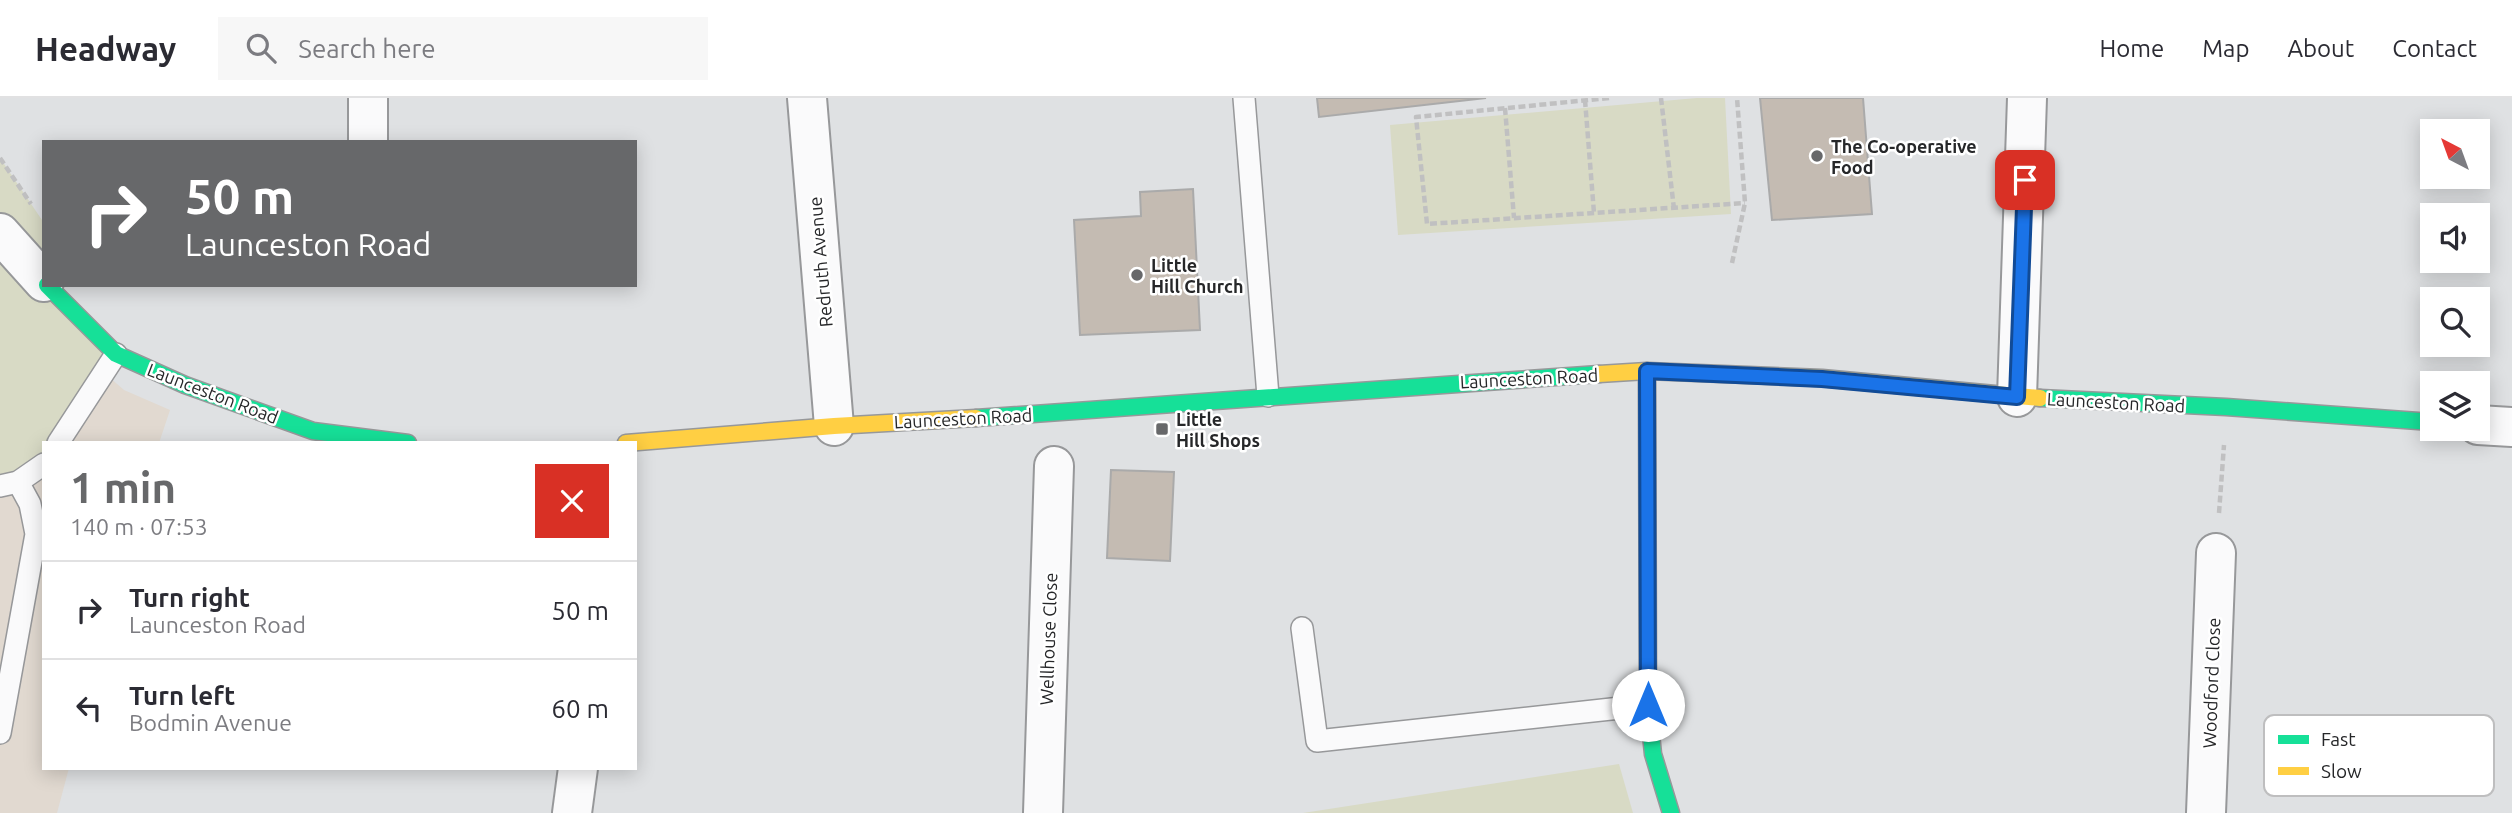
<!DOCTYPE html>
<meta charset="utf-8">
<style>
:root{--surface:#fff;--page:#f7f7f7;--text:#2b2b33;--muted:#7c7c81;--line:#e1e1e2;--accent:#67686a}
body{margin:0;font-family:Ubuntu,sans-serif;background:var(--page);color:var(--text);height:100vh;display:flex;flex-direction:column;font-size:26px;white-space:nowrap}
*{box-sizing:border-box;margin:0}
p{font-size:23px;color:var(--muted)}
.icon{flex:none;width:38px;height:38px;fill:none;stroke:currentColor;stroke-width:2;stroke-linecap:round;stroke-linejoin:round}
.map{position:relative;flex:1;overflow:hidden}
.drawer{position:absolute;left:42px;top:343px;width:595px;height:329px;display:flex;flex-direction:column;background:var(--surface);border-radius:0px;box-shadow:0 4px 18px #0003}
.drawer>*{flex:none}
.hud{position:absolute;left:42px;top:42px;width:595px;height:147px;border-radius:0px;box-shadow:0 4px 18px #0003;background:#67686a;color:#fff;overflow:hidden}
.needle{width:46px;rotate:319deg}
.fabs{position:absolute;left:2420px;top:21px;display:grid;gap:14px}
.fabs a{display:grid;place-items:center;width:70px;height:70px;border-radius:0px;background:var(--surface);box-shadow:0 4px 18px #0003;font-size:35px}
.pin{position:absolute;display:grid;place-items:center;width:60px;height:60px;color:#fff;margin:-30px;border-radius:14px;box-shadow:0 4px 10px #0006}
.me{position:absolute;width:77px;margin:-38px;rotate:0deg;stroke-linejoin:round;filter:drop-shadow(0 0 5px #0008)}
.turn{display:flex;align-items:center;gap:24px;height:147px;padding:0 28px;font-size:32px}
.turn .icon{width:91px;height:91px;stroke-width:2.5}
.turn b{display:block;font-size:49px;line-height:60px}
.round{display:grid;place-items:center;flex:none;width:74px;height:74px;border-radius:0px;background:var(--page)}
.head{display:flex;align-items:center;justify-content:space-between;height:119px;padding:0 28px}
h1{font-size:42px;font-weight:600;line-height:52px;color:var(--accent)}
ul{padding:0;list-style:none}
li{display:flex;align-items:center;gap:21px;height:98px;padding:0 28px;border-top:2px solid var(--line)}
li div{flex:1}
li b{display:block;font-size:26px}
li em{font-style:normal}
header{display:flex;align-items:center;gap:42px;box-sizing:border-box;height:98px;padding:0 35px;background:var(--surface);border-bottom:2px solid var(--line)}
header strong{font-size:33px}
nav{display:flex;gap:38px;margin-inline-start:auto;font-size:24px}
.search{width:490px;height:63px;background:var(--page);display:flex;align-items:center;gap:18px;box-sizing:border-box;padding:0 24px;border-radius:0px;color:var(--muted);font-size:26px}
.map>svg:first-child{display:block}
.education{fill:#e1d9d0}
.green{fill:#d8dac5}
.building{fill:#c4bbb2;stroke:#aaa;stroke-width:2}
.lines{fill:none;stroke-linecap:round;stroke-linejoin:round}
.lane-casing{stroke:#97989a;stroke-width:24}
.street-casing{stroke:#97989a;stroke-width:42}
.fast-casing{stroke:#97989a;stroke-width:19}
.slow-casing{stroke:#97989a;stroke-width:19}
.path{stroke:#c0c0c1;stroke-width:4.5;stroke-dasharray:7 3.5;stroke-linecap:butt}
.lane{stroke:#fafafb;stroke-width:21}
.street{stroke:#fafafb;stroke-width:38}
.fast{stroke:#16e098;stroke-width:16}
.slow{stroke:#ffcf43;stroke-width:16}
.route-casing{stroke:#114b97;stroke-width:18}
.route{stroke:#1a73e8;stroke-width:12}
.poi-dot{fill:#67686a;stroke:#fff;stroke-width:2.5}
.labels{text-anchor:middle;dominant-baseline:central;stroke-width:5;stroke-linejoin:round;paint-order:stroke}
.poi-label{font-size:18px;font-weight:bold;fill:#262729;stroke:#fff;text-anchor:start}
.street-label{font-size:18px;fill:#262729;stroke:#fff}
.key{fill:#fff;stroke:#bebebf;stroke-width:2}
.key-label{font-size:19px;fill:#262729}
</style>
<header>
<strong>Headway</strong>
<div class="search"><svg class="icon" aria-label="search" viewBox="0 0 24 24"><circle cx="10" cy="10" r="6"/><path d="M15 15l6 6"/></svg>Search here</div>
<nav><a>Home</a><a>Map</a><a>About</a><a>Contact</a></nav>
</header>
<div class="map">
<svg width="2512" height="715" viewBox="0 0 2512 715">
<rect width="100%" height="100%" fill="#dfe1e3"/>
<polygon class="education" points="0,184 124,292 170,312 159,345 44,345 44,670 69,670 57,715 0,715"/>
<g class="green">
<polygon points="1697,0 1725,0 1731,116 1398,137 1390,27"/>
<polygon points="0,60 44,125 44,187 116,256 58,345 44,345 44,367 0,388"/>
<polygon points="1619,666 1633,715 1303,715"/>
</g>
<g class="building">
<polygon points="1317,0 1486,0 1319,19"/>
<polygon points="1760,0 1863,0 1872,116 1772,122"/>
<polygon points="1193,91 1200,232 1080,237 1074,122 1141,118 1140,94"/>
<polygon points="1111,372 1174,374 1170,463 1107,460"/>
</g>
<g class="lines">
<defs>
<g id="lane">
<polyline points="1244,0 1268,298"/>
<polyline points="58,345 116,256"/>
<polyline points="0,388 18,384 44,366"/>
<polyline points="1302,530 1317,643 1648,607"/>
<polyline points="0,635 36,436 30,406 18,384"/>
</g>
<g id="street">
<polyline points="807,0 834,328"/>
<polyline points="368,44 368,0"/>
<polyline points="0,135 44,184"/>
<polyline points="2017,299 2027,0"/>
<polyline points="2478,327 2512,329"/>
<polyline points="572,715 578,670"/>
<polyline points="1043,715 1054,368"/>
<polyline points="2206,715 2216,455"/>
</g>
<g id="fast">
<polyline points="47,187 116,256 185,287 313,333 408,345"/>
<polyline points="1647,273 1648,607 1653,656 1671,715"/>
<polyline points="2040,300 2226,309 2432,324"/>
<polyline points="976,320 1599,276"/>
</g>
<g id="slow">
<polyline points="1599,276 1647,273 1822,280 2040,300"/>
<polyline points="626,345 834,328 976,320"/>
</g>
</defs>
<use href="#lane" class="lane-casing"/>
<use href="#street" class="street-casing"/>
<use href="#fast" class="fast-casing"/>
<use href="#slow" class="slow-casing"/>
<g class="path">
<polyline points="1609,0 1416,19 1427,126 1745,105"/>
<polyline points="1661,0 1674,111"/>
<polyline points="1585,2 1594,115"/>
<polyline points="1505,10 1514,120"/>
<polyline points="0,60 31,106"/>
<polyline points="1732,165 1745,105 1737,0"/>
<polyline points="2219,415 2224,347"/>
</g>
<use href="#lane" class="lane"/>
<use href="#street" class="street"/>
<use href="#fast" class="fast"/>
<use href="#slow" class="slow"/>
</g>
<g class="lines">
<defs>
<polyline id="route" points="1648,607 1647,273 1822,281 2017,299 2025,82"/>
</defs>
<use href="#route" class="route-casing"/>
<use href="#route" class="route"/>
</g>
<g class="poi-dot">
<circle cx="1817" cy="58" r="7"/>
<circle cx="1137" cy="177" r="7"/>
<rect x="1155" y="324" width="14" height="14" rx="3.5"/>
</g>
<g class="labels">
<g class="poi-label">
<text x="1831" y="48">The Co-operative<tspan x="1831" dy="21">Food</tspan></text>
<text x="1151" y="167">Little<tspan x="1151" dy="21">Hill Church</tspan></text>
<text x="1176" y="321">Little<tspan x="1176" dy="21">Hill Shops</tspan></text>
</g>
<g class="street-label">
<text transform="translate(820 164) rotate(-95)">Redruth Avenue</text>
<text transform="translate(1529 280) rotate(-3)">Launceston Road</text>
<text transform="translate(213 295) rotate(21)">Launceston Road</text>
<text transform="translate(2116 304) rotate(3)">Launceston Road</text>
<text transform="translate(963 320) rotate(-3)">Launceston Road</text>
<text transform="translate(1048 541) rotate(-88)">Wellhouse Close</text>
<text transform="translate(2211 585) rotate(-88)">Woodford Close</text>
</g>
</g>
<rect x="2264" y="617" width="230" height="81" rx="10" class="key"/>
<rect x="2278" y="637" width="31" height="9" fill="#16e098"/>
<rect x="2278" y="669" width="31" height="8" fill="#ffcf43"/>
<g class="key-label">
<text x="2321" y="648">Fast</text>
<text x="2321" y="680">Slow</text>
</g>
</svg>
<div class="fabs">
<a><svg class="needle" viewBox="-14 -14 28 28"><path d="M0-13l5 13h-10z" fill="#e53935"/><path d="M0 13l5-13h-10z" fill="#7c7c81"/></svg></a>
<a><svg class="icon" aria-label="sound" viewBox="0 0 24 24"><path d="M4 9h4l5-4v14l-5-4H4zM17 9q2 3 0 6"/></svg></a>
<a><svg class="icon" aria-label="search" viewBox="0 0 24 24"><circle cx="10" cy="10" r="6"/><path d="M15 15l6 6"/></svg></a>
<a><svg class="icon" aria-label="layers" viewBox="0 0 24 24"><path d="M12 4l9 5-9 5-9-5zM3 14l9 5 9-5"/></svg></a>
</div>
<div class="pin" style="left:2025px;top:82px;background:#d93025"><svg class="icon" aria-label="arrive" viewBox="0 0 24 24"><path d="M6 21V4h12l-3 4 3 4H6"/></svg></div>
<svg class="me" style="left:1648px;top:607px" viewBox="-20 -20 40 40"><circle r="19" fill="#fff"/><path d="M0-13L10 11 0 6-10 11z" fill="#1a73e8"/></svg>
<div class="hud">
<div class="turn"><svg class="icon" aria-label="right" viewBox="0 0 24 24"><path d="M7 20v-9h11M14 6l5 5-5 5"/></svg><div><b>50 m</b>Launceston Road</div></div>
</div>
<section class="drawer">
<div class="head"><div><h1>1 min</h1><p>140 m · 07:53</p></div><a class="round" style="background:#d93025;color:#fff"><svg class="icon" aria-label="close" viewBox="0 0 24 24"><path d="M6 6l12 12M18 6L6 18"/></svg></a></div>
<ul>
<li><svg class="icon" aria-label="right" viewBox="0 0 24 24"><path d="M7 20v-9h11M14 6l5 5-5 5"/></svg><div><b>Turn right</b><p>Launceston Road</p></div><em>50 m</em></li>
<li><svg class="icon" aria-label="left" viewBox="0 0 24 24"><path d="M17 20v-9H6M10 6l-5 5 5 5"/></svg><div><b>Turn left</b><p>Bodmin Avenue</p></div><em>60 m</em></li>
</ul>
</section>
</div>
